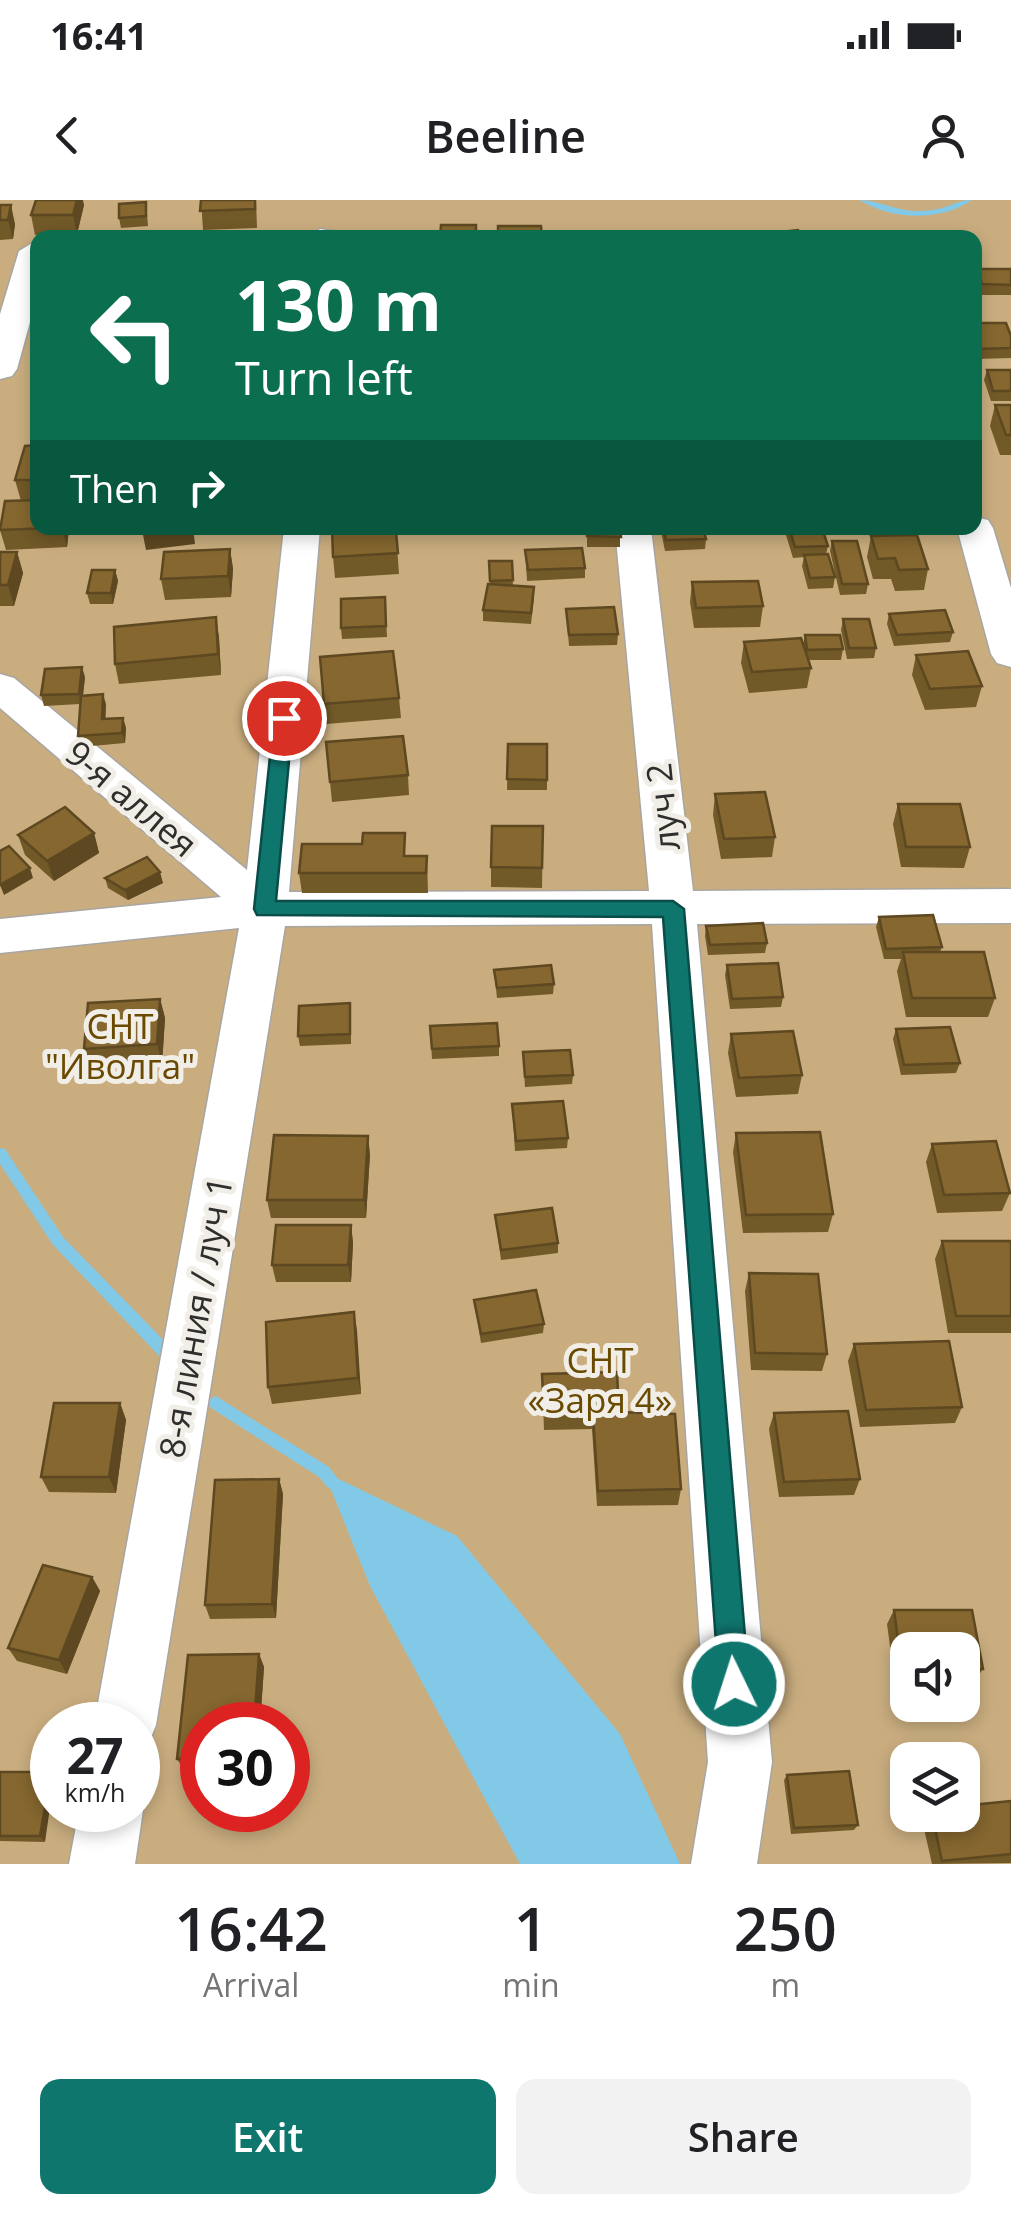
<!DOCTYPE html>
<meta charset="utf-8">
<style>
:root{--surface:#fff;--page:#f2f2f2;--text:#202124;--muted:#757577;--accent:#0f766e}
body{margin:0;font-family:"Open Sans",sans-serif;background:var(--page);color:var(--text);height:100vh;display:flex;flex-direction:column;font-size:38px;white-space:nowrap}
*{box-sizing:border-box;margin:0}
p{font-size:32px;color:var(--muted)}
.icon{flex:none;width:55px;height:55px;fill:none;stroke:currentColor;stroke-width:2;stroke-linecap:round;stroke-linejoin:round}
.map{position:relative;height:1664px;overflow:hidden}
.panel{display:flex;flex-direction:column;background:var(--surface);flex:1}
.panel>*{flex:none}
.hud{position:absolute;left:30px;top:30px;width:952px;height:305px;border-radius:20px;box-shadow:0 5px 15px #0003;background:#0b6e4f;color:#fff;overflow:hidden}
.fabs{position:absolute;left:890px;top:1432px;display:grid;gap:20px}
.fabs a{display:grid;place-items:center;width:90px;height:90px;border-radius:20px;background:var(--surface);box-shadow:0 5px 15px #0003;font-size:50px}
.speed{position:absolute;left:30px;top:1502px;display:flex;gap:20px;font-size:50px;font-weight:700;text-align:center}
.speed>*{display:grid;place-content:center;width:130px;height:130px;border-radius:50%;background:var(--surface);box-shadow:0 5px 15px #0003;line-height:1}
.speed small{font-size:25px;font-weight:400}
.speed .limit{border:15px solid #d22;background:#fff;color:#111}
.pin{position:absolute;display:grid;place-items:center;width:85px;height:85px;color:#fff;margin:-42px;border:5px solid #fff;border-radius:50%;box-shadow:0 2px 10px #0007}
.me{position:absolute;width:110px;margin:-55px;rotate:356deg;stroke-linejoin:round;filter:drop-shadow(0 0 8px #0008)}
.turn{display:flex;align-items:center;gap:35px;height:210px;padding:0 40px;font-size:45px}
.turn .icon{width:130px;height:130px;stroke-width:2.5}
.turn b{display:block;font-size:70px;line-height:85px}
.then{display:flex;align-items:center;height:95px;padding:0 40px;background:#0003;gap:20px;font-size:38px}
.eta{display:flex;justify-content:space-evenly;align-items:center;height:170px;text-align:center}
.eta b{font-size:60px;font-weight:600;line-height:70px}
.action{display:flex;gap:20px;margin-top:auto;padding:20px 40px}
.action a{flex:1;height:115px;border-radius:20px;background:var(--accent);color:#fff;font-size:40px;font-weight:600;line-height:115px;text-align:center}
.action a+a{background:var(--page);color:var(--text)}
.status{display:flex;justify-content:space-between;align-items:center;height:70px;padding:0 50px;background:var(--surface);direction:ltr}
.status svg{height:28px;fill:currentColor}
header{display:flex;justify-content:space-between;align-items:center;height:130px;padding:0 40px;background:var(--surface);font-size:45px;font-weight:600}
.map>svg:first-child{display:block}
.green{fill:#c9ad7f;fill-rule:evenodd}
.water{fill:#82c9e7}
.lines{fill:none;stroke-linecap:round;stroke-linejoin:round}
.stream{fill:#82c9e7;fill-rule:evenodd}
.minor-casing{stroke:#a9a5a0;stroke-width:3}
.minor{fill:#fff;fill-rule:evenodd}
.wall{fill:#725928}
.shaded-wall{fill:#5d4821}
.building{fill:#85672f;stroke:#5d4821;stroke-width:2.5}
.route{fill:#0f766e;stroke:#0a4d48;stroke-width:2.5}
.labels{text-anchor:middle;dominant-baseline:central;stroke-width:10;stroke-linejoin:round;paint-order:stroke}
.street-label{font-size:35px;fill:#2f2e2c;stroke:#f1eee8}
.park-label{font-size:35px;fill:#6a4900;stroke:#f1eee8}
</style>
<div class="status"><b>16:41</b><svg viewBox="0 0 49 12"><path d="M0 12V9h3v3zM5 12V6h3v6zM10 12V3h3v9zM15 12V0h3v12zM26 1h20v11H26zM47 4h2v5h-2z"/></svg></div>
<header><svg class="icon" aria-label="back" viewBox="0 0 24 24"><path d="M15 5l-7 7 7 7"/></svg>Beeline<svg class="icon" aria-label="person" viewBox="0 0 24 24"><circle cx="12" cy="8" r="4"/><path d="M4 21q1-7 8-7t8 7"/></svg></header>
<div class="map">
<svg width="1011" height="1664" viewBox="0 0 1011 1664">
<rect width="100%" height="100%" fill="#e4e0db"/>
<path class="green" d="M 0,0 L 1011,0 L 1011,1664 L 0,1664 ZM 38,38 L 975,38 L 975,328 L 38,328 ZM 908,1450 L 962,1450 L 962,1505 L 908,1505 ZM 52,1525 L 138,1525 L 138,1610 L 52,1610 ZM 202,1525 L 288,1525 L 288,1610 L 202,1610 ZM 908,1560 L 962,1560 L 962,1615 L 908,1615 Z"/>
<polygon class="water" points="324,1272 457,1336 620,1534 680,1664 520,1664 370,1386"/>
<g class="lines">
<g class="stream">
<path d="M 859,0 C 878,0 896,11 916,11 C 927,11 938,10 948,6 C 957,3 962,0 972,0 C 940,22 892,20 859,0 Z"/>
<polygon points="0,948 5,949 63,1037 177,1154 179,1159 177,1164 172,1166 167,1164 53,1045 0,964"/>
<polygon points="216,1196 329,1267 341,1283 338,1288 333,1290 328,1288 319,1277 211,1208 209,1203 211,1198"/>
</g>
<defs>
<g id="minor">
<polygon points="320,29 339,32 343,38 305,38"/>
<polygon points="34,42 38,93 17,169 12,176 0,179 0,114 19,51"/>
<polygon points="975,317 988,320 993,328 1011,388 1011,467 997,463 991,454 957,328 975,328"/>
<polygon points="284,328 320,328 289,692 649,691 615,328 651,328 693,691 1011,689 1011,723 697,724 772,1562 757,1664 691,1664 708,1562 652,724 285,726 156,1525 147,1547 138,1551 138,1525 94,1525 239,728 0,753 0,719 221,697 0,508 0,474 14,478 247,670"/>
<polygon points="138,1596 143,1610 135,1664 69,1664 79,1610 138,1610"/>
</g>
</defs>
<use href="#minor" class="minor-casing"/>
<use href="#minor" class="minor"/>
</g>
<g class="wall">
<polygon points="201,0 256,0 257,28 203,30"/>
<polygon points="146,2 148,26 121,28 119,18"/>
<polygon points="0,5 15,24 13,39 0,40"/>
<polygon points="84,5 77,34 35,35 31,15"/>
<polygon points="978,69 1011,69 1011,95 979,95 975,79"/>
<polygon points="975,123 1011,136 1011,158 976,159"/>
<polygon points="987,170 1011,170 1011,201 991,201 984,180"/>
<polygon points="995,205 1011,205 1011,255 1000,255 990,226"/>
<polygon points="38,245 38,328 69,328 67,347 6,350 0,330 21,301 15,280"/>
<rect x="587" y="328" width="33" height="19"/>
<polygon points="662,328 706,339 705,349 665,351 662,336"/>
<polygon points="788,328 822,328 828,346 826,354 835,377 833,388 808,389 802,366 804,357 793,358 786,335"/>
<polygon points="827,328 865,328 864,332 828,332"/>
<polygon points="396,332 399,374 335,378 333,357 365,333"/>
<polygon points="871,336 928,369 924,390 895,391 891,379 873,379 867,357"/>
<polygon points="832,341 868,384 866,394 840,395 830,351"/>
<polygon points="230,349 233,369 231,397 165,400 161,379"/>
<polygon points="525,350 585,368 585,378 527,381"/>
<polygon points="0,352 17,352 23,373 14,406 0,406"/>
<polygon points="489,361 512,361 513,386 534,398 531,424 483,421 483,410 490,385"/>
<polygon points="115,370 118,381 113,404 90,404 87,393"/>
<polygon points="692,382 763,406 760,427 694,428 690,402"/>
<polygon points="385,397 387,437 342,439 341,428"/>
<polygon points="566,409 618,434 617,445 569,446"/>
<polygon points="889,414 953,432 950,442 894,446 887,424"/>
<polygon points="216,417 219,438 221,475 119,484 115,464"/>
<polygon points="843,419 876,448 874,458 847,459 841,430"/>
<polygon points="805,435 843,449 841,460 808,460 811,468 807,488 749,493 741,463 744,442 803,445"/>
<polygon points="916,455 982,486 976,507 925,510 912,475"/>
<polygon points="320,457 399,498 401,518 326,524"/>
<polygon points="85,477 83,495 106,504 105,519 123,518 126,528 125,543 81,547 78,536 80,504 44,506 41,495"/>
<polygon points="326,542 408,575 409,595 332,602"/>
<polygon points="508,544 547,544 547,590 507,590"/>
<polygon points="715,594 775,637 772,657 721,659 713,615"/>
<polygon points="898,604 970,647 964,668 901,667 893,624"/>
<polygon points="543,626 542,688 491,687 491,667"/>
<polygon points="94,633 99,653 54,681 25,655 18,635"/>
<polygon points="362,644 407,656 427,656 428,693 302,693 299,673"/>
<polygon points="105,678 163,683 128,700 108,688"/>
<polygon points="879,717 942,747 940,752 995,798 988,817 906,817 897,771 901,759 884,759 876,727"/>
<polygon points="706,726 767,743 765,753 708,755 705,736"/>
<polygon points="727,765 783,797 781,807 730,809 725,775"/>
<polygon points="494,770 554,784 553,794 497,798"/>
<polygon points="160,799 165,818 162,864 90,868 84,849"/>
<polygon points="351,813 351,844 300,846 298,836"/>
<polygon points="430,826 499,846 499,856 432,859"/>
<polygon points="896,829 960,863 956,873 901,875 893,839"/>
<polygon points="731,834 802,875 798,894 736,897 728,853"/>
<polygon points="523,852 573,875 572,884 525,887"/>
<polygon points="512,904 568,938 567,948 515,951"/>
<polygon points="736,933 833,1014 828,1032 743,1033 733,952"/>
<polygon points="932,944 1010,993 1002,1011 937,1013 926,962"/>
<polygon points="370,954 366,1018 271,1018 267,1000"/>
<polygon points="495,1015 558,1043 558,1053 501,1060"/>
<polygon points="351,1025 353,1043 351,1082 276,1082 272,1065"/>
<polygon points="942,1041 1011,1041 1011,1133 948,1133 935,1059"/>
<polygon points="749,1073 827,1154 822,1171 751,1170 745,1091"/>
<polygon points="474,1100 544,1124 543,1133 481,1143"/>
<polygon points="354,1112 361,1194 272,1204 268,1187"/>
<polygon points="854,1144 962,1207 955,1223 860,1227 848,1161"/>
<polygon points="542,1174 619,1212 681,1289 678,1305 597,1306 592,1229 544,1230"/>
<polygon points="120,1203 126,1220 116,1293 49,1292 41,1277"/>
<polygon points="774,1213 860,1279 854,1295 779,1297 769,1229"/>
<polygon points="279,1279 283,1294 276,1418 210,1419 205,1405"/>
<polygon points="92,1377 100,1391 67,1474 17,1461 8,1448"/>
<polygon points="894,1410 972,1410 983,1469 974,1482 962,1482 962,1450 908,1450 908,1483 895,1483 887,1424"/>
<polygon points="259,1454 264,1467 260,1525 202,1525 202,1570 184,1570 177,1559 188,1455"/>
<polygon points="0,1572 45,1642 0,1641"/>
<polygon points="787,1575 858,1625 854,1630 791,1634 784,1580"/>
<polygon points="1011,1601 1011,1663 932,1664 922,1620 926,1615 962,1615"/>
</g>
<g class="shaded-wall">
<polygon points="77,0 83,0 84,5 77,34 73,15"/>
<polygon points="11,5 15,24 13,39 8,20"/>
<polygon points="62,328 69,328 67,347"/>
<polygon points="159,328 193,328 195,344 146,350 142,330"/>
<polygon points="230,349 233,369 231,397 228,376"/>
<polygon points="17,352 23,373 14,406 8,385"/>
<polygon points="115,370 118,381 113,404 111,393"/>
<polygon points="216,417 219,438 221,475 218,454"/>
<polygon points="82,467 85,477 82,504 79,494"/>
<polygon points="103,494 106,504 105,530 102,519"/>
<polygon points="123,518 126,528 125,543 122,533"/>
<polygon points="94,633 99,653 54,681 47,661"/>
<polygon points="30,668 33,678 4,695 0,685"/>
<polygon points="160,672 163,683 128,700 125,690"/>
<polygon points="160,799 165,818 162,864 157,844"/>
<polygon points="368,936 370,954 366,1018 364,1000"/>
<polygon points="351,1025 353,1043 351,1082 348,1065"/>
<polygon points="354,1112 357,1130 361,1194 358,1178"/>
<polygon points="120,1203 126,1220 116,1293 109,1277"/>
<polygon points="279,1279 283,1294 276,1418 272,1404"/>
<polygon points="92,1377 100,1391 67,1474 59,1460"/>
<polygon points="259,1454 264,1467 260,1525 254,1525"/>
<polygon points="51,1572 52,1574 52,1594 45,1642 40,1636"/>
</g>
<g class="building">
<polygon points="36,0 77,0 73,15 31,15"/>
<polygon points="201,0 255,0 255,9 200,11"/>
<polygon points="146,2 146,16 119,18 119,4"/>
<polygon points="0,5 11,5 8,20 0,20"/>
<polygon points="441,25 476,25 476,38 440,38"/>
<polygon points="498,26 541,26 542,38 498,38"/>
<polygon points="798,30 802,38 773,38 770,33"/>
<polygon points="978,69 1011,69 1011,85 982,84"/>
<polygon points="975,123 1006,123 1011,136 1011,148 978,149 975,140"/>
<polygon points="987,170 1011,170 1011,191 993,191"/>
<polygon points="995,205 1011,205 1011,235 1006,235"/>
<polygon points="38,245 38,280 15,280 25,246"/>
<polygon points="38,300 38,328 50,328 0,330 5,301"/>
<polygon points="332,328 365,328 365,333 396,332 398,353 333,357"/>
<polygon points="587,328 620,328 621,337 587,336"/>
<polygon points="663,328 703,328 706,339 666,340"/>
<polygon points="789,328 822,328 828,346 795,347"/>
<polygon points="917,335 928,369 899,370 895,358 878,359 871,336"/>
<polygon points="832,341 857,341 868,384 842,384"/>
<polygon points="582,348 585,368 528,370 525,350"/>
<polygon points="230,349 228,376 161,379 164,352"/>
<polygon points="0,352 17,352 8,385 0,385"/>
<polygon points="828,354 835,377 810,378 804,355"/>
<polygon points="489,361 512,361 513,380 490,381"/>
<polygon points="92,370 115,370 111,393 87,393"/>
<polygon points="758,381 763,406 696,408 692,382"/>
<polygon points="488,384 534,387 531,413 483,410"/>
<polygon points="385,397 386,426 341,428 341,399"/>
<polygon points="614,407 618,434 569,435 566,409"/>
<polygon points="945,410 953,432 897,435 889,414"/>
<polygon points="216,417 218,454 115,464 114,427"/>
<polygon points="843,419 869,419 876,448 849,448"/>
<polygon points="805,435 840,435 843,449 807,450"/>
<polygon points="801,438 811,468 752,472 744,442"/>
<polygon points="393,451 399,498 324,504 320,457"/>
<polygon points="968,451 982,486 930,489 916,455"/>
<polygon points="82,467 79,494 41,495 45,469"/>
<polygon points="103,494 102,519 123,518 122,533 78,536 81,496"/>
<polygon points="403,536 408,575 330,582 326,542"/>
<polygon points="508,544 547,544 547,580 507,579"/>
<polygon points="765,592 775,637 724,639 715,594"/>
<polygon points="898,604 960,604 970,647 906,647"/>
<polygon points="65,607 94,633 47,661 18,635"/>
<polygon points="492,626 543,626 542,668 491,667"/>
<polygon points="363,633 405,633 404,656 427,656 426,673 299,673 302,644 362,644"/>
<polygon points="9,646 30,668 0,685 0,651"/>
<polygon points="147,657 160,672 125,690 105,678"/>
<polygon points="933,715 942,747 886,749 879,717"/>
<polygon points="763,723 767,743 710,745 706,726"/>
<polygon points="903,752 984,752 995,798 912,798"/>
<polygon points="778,763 783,797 732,799 727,765"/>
<polygon points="551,765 554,784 497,788 494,770"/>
<polygon points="160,799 157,844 84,849 88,803"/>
<polygon points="350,803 350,834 298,836 299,806"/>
<polygon points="497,823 499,846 432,849 430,826"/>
<polygon points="950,827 960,863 904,865 896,829"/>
<polygon points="793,831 802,875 739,878 731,834"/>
<polygon points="570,850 573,875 525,877 523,852"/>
<polygon points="563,901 568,938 516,941 512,904"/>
<polygon points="820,932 833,1014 746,1015 736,933"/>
<polygon points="274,935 368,936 364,1000 267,1000"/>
<polygon points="996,941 1010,993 944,995 932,944"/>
<polygon points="552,1008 558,1043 501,1050 495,1015"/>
<polygon points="276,1025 351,1025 348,1065 272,1065"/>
<polygon points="942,1041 1011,1041 1011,1116 956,1116"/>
<polygon points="749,1073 818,1074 827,1154 755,1153"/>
<polygon points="536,1090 544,1124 481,1134 474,1100"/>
<polygon points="354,1112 358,1178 268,1187 266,1122"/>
<polygon points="949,1141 962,1207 866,1210 854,1144"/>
<polygon points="617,1172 619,1212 675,1214 681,1289 598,1291 593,1216 606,1213 544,1214 542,1174"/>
<polygon points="54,1203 120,1203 109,1277 41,1277"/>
<polygon points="848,1211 860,1279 784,1282 774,1213"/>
<polygon points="279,1279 272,1404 205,1405 215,1280"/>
<polygon points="43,1365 92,1377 59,1460 8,1448"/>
<polygon points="894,1410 972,1410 983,1469 962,1469 962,1450 908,1450 908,1470 902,1470"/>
<polygon points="259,1454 254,1525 202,1525 202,1558 177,1559 188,1455"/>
<polygon points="849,1571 858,1625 794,1628 787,1575"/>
<polygon points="0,1572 51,1572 40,1636 0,1636"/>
<polygon points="1011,1601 1011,1654 942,1661 932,1615 962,1615 962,1606"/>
</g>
<polygon class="route" points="284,511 293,518 276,701 673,701 684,709 749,1484 744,1495 734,1499 724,1495 719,1484 663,717 257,715 254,709 274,518"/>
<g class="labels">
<g class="street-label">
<text transform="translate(132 598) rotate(40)">9-я аллея</text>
<text transform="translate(662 607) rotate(-96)">луч 2</text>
<text transform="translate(195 1117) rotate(-80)">8-я линия / луч 1</text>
</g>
<g class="park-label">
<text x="120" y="825">СНТ<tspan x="120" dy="40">"Иволга"</tspan></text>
<text x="600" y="1159">СНТ<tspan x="600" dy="40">«Заря 4»</tspan></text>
</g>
</g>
</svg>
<div class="fabs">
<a><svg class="icon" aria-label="sound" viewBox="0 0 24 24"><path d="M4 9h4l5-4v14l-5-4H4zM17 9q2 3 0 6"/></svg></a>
<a><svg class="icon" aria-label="layers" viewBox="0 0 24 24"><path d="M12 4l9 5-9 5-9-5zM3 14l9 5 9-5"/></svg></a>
</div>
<div class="speed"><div>27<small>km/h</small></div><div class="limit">30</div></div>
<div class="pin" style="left:284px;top:518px;background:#d93025"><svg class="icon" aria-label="arrive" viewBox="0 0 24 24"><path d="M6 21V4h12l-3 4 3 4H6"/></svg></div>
<svg class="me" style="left:734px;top:1484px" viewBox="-20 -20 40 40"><circle r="17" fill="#0f766e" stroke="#fff" stroke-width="3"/><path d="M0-11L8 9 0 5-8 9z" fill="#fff"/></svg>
<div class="hud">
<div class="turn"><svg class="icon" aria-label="left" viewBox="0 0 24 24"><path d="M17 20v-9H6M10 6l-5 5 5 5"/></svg><div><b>130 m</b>Turn left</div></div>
<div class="then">Then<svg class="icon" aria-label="right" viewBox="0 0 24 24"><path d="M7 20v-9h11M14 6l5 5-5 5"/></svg></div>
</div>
</div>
<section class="panel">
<div class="eta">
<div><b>16:42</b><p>Arrival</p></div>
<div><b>1</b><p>min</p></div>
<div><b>250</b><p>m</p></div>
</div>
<div class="action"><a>Exit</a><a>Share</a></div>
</section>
